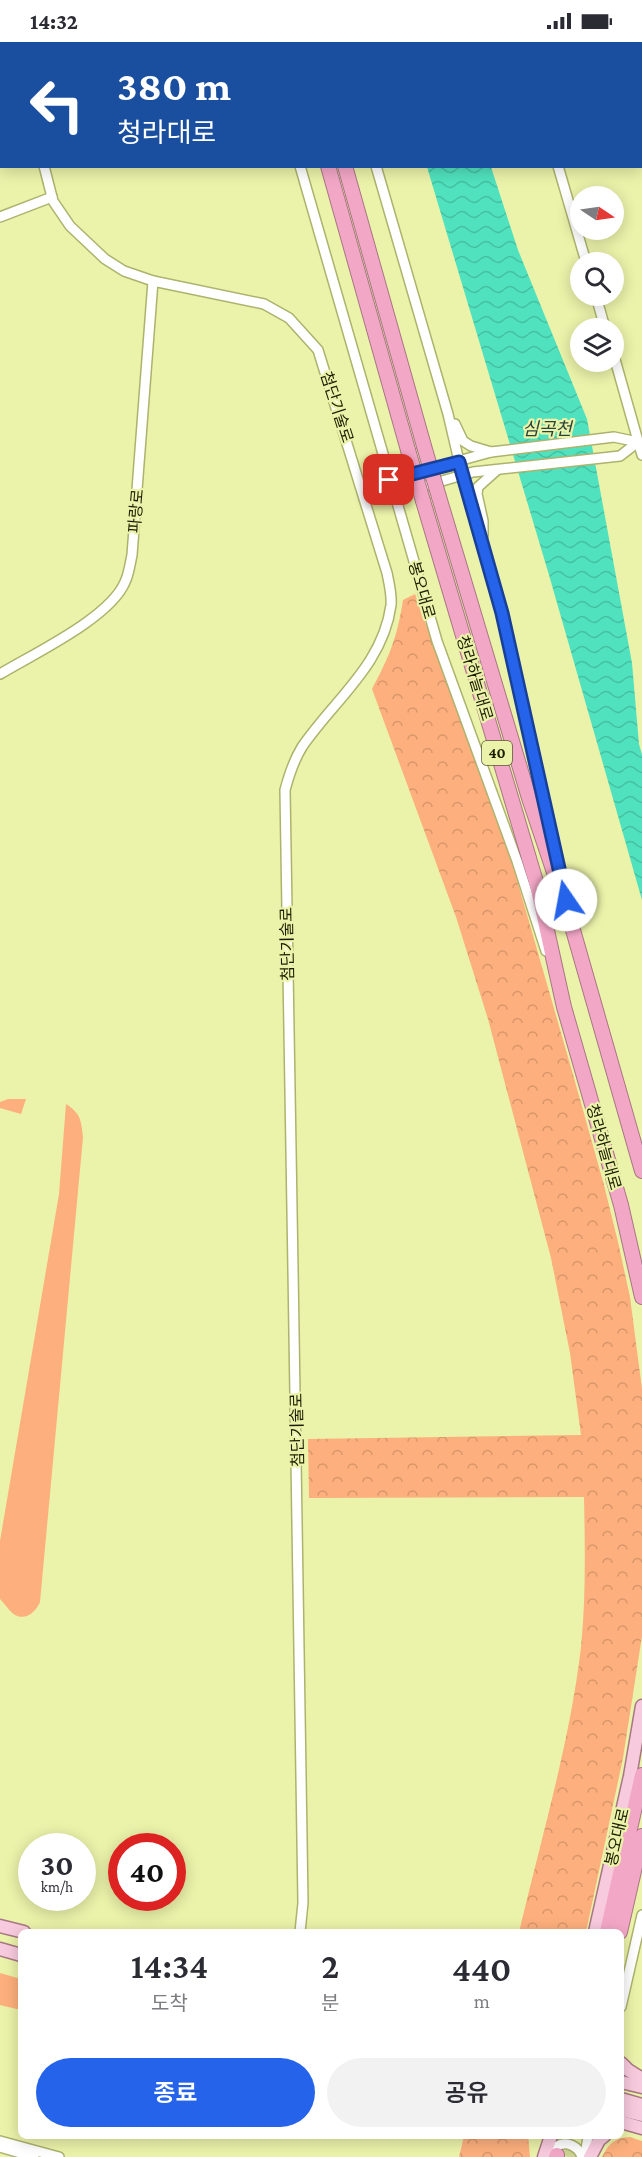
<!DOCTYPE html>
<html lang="ko">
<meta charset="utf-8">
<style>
:root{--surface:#fff;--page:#f2f2f3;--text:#2b2b33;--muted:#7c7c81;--accent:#2563eb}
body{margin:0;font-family:"Crimson Pro","Noto Sans KR",serif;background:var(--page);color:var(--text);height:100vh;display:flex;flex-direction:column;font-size:22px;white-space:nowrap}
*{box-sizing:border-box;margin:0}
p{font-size:20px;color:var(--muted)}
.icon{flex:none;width:33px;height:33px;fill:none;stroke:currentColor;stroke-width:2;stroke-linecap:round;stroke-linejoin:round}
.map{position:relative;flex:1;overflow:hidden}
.details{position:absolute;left:18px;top:1887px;width:606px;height:210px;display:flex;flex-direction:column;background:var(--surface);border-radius:9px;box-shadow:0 3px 15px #0003}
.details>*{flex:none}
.banner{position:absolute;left:0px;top:0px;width:642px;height:126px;box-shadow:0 3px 15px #0003;background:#1a4fa0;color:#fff;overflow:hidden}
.needle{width:39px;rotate:103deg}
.controls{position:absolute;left:570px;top:144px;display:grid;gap:12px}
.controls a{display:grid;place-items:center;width:54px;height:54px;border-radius:50%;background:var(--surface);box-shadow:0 3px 15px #0003;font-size:30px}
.speed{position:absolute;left:18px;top:1791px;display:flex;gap:12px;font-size:30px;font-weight:700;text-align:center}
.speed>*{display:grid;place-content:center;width:78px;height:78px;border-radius:50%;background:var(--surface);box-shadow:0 3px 15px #0003;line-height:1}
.speed small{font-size:15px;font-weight:400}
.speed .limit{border:9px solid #d22;background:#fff;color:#111}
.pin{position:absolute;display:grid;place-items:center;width:51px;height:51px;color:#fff;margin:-26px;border-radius:12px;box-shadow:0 3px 9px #0006}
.me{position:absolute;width:66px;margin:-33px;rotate:348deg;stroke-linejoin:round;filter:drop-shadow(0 0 4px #0008)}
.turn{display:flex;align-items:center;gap:21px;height:126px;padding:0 18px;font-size:27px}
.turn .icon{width:78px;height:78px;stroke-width:2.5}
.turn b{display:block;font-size:42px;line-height:51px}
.eta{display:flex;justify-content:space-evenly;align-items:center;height:102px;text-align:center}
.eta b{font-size:36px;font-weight:600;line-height:42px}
.button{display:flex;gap:12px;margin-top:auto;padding:12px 18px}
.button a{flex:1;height:69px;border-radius:36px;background:var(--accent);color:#fff;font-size:24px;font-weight:600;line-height:69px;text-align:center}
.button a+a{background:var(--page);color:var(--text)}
.status{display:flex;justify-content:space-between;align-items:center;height:42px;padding:0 30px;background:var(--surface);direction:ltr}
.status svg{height:16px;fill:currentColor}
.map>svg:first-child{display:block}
.grass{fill:#fdaf7d}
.park{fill:url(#park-crowns)}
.water{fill:url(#water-waves)}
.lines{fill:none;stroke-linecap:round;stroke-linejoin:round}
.highway-tunnel{stroke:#ccd290;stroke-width:14;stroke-dasharray:14 7;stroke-linecap:butt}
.minor-casing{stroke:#adb36d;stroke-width:12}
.major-casing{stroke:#a77782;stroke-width:15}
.highway-casing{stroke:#a77782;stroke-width:16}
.minor{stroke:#fff;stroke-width:9}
.major{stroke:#f8cadd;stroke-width:12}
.highway{stroke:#f3a7c7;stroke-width:14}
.highway-bridge-casing{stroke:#a77782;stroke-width:16;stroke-linecap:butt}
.highway-bridge{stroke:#f3a7c7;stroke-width:14}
.route-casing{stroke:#184099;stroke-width:15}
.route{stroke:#2563eb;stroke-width:10}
.labels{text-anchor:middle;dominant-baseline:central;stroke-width:4.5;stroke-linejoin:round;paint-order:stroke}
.shield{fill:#ebf2a9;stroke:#595d33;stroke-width:1.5}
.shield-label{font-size:15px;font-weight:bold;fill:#1b1d01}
.street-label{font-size:16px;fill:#1b1d01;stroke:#ebf2a9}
.water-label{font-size:18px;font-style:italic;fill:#26443b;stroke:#ebf2a9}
</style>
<div class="status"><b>14:32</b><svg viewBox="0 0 49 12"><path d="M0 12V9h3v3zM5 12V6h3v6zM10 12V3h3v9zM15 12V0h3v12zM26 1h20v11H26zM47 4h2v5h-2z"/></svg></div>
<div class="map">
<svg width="642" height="2115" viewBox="0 0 642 2115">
<defs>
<pattern id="park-crowns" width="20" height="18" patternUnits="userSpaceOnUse" patternTransform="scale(1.5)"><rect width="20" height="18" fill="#fdaf7d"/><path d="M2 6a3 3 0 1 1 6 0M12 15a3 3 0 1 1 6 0" fill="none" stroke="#d8966a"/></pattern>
<pattern id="water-waves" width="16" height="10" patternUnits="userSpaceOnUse" patternTransform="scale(1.5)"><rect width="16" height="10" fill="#50e2be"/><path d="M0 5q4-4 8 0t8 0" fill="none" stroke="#45c1a2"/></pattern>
</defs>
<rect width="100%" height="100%" fill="#ebf2a9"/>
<g class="grass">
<polygon points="8,1057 26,1057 21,1072 0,1066 0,1060"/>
<path d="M 66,1062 C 81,1072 81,1078 83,1095 L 40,1560 C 36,1569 27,1579 15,1573 C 10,1570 5,1562 0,1557 L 0,1499 L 59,1152 Z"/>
<polygon points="0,1931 21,1937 21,1968 0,1963"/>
</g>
<g class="park">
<path d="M 415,552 L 513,824 L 574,1036 L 604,1143 L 618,1200 L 630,1255 L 642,1347 L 642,1594 L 623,1716 L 586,1890 L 519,1890 C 541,1797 570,1700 581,1605 C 586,1556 585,1505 584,1455 L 309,1456 L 308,1397 L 581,1393 L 570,1311 L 551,1216 L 488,977 L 456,875 L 372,647 C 390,613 397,596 403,558 Z"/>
<polygon points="464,2094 528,2094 530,2115 459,2115"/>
<path d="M 630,2095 L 642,2099 L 642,2115 L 602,2115 C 609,2101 615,2096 630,2095 Z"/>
</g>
<polygon class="water" points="427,125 491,125 518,208 587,377 632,621 639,702 642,713 642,858 549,533"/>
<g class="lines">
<polyline class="highway-tunnel" points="569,2115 573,2094"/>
<defs>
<g id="minor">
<polyline points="10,0 10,2"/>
<polyline points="264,0 264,2"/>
<polyline points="341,0 341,2"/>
<polyline points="521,0 522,2"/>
<path d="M 44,124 L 53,159 L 70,184 L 105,217 L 124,229 L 153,239 L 264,262 L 289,276 L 318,308 L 387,531 C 389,541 392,553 391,563 C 383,623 334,658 302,705 C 294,718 289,733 285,748 C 290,1119 299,1490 303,1861 L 300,1890"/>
<polyline points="300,124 437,599 517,819 546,909"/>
<polyline points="376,124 448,372 462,432 502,571 560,831"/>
<polyline points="558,124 586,220"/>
<polyline points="0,175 52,155"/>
<polyline points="596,254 605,286"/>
<polyline points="614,314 642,413"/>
<polyline points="389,438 491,410"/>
<polyline points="394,453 473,430 620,414 638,400 614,395 491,410 471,404 463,399 455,382"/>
<polyline points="483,494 483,479 477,452 478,445 497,428"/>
<path d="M 0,632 C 33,612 110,576 125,540 C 129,532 130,522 132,513 L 153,239"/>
<polyline points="621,1965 642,1873"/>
<polyline points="0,2099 59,2115"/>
<polyline points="0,2105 34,2115"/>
<path d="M 546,2115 C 549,2112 553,2106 557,2104 C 567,2098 579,2105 582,2115"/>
<polyline points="585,2115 588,2094"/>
</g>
<g id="major">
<polyline points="0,1884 24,1890"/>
<polyline points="595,1890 630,1734 642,1664"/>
<polyline points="0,1907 21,1913"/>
<polyline points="621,2021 628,2028 642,2037"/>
<polyline points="621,2040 642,2045"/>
<polyline points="621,2057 642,2063"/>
<polyline points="621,2068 642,2073"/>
<polyline points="621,2080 642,2086"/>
<polyline points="544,2115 551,2094"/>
<polyline points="590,2115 599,2098 604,2094"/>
</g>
<g id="highway">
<polyline points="292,0 293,2"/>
<polyline points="310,0 310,2"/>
<polyline points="328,124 408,408"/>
<polyline points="345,124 424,404"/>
<polyline points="439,455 529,756 571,881 642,1129"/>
<polyline points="423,459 537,843 564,965 621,1163 642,1255"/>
<polyline points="607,1890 642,1733"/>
<polyline points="620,1890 642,1794"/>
<polyline points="556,2115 557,2113"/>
</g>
</defs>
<use href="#minor" class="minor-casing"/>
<use href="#major" class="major-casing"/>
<use href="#highway" class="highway-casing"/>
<use href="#minor" class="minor"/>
<use href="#major" class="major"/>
<use href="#highway" class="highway"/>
<defs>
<g id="highway-bridge">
<polyline points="424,404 439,455"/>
<polyline points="408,408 423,459"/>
</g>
</defs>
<use href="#highway-bridge" class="highway-bridge-casing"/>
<use href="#highway-bridge" class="highway-bridge"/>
</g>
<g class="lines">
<defs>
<polyline id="route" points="389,438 459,420 502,571 566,858"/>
</defs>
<use href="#route" class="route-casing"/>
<use href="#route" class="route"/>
</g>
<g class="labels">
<rect class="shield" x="482" y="699" width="30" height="24" rx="4.5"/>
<g class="shield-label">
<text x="497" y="711">40</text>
</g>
<g class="street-label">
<text transform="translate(337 365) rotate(72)">첨단기술로</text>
<text transform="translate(136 469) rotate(-85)">파랑로</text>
<text transform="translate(422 548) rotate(74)">봉오대로</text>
<text transform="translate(475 636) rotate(73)">청라하늘대로</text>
<text transform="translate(287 902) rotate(-91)">첨단기술로</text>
<text transform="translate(604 1105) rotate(74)">청라하늘대로</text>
<text transform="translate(297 1388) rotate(-91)">첨단기술로</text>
<text transform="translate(617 1795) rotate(-77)">봉오대로</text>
</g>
<g class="water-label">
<text x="547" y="387">심곡천</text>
</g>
</g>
</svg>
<div class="controls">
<a><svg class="needle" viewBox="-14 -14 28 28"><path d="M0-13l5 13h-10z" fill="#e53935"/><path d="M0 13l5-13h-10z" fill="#7c7c81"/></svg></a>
<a><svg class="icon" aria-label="search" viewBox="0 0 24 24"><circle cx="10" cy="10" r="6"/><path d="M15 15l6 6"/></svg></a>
<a><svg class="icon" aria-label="layers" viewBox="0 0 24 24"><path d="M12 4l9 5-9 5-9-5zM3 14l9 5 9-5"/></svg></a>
</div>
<div class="speed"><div>30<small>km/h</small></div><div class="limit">40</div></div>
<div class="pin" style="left:389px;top:438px;background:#d93025"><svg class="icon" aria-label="arrive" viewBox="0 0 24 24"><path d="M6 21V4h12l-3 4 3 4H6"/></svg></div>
<svg class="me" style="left:566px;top:858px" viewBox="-20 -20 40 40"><circle r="19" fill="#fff"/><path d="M0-13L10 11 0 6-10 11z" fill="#2563eb"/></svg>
<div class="banner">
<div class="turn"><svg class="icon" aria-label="left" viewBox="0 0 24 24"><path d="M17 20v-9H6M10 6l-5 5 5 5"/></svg><div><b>380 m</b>청라대로</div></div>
</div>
<section class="details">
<div class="eta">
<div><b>14:34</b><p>도착</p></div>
<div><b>2</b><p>분</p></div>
<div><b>440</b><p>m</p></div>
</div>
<div class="button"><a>종료</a><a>공유</a></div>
</section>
</div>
